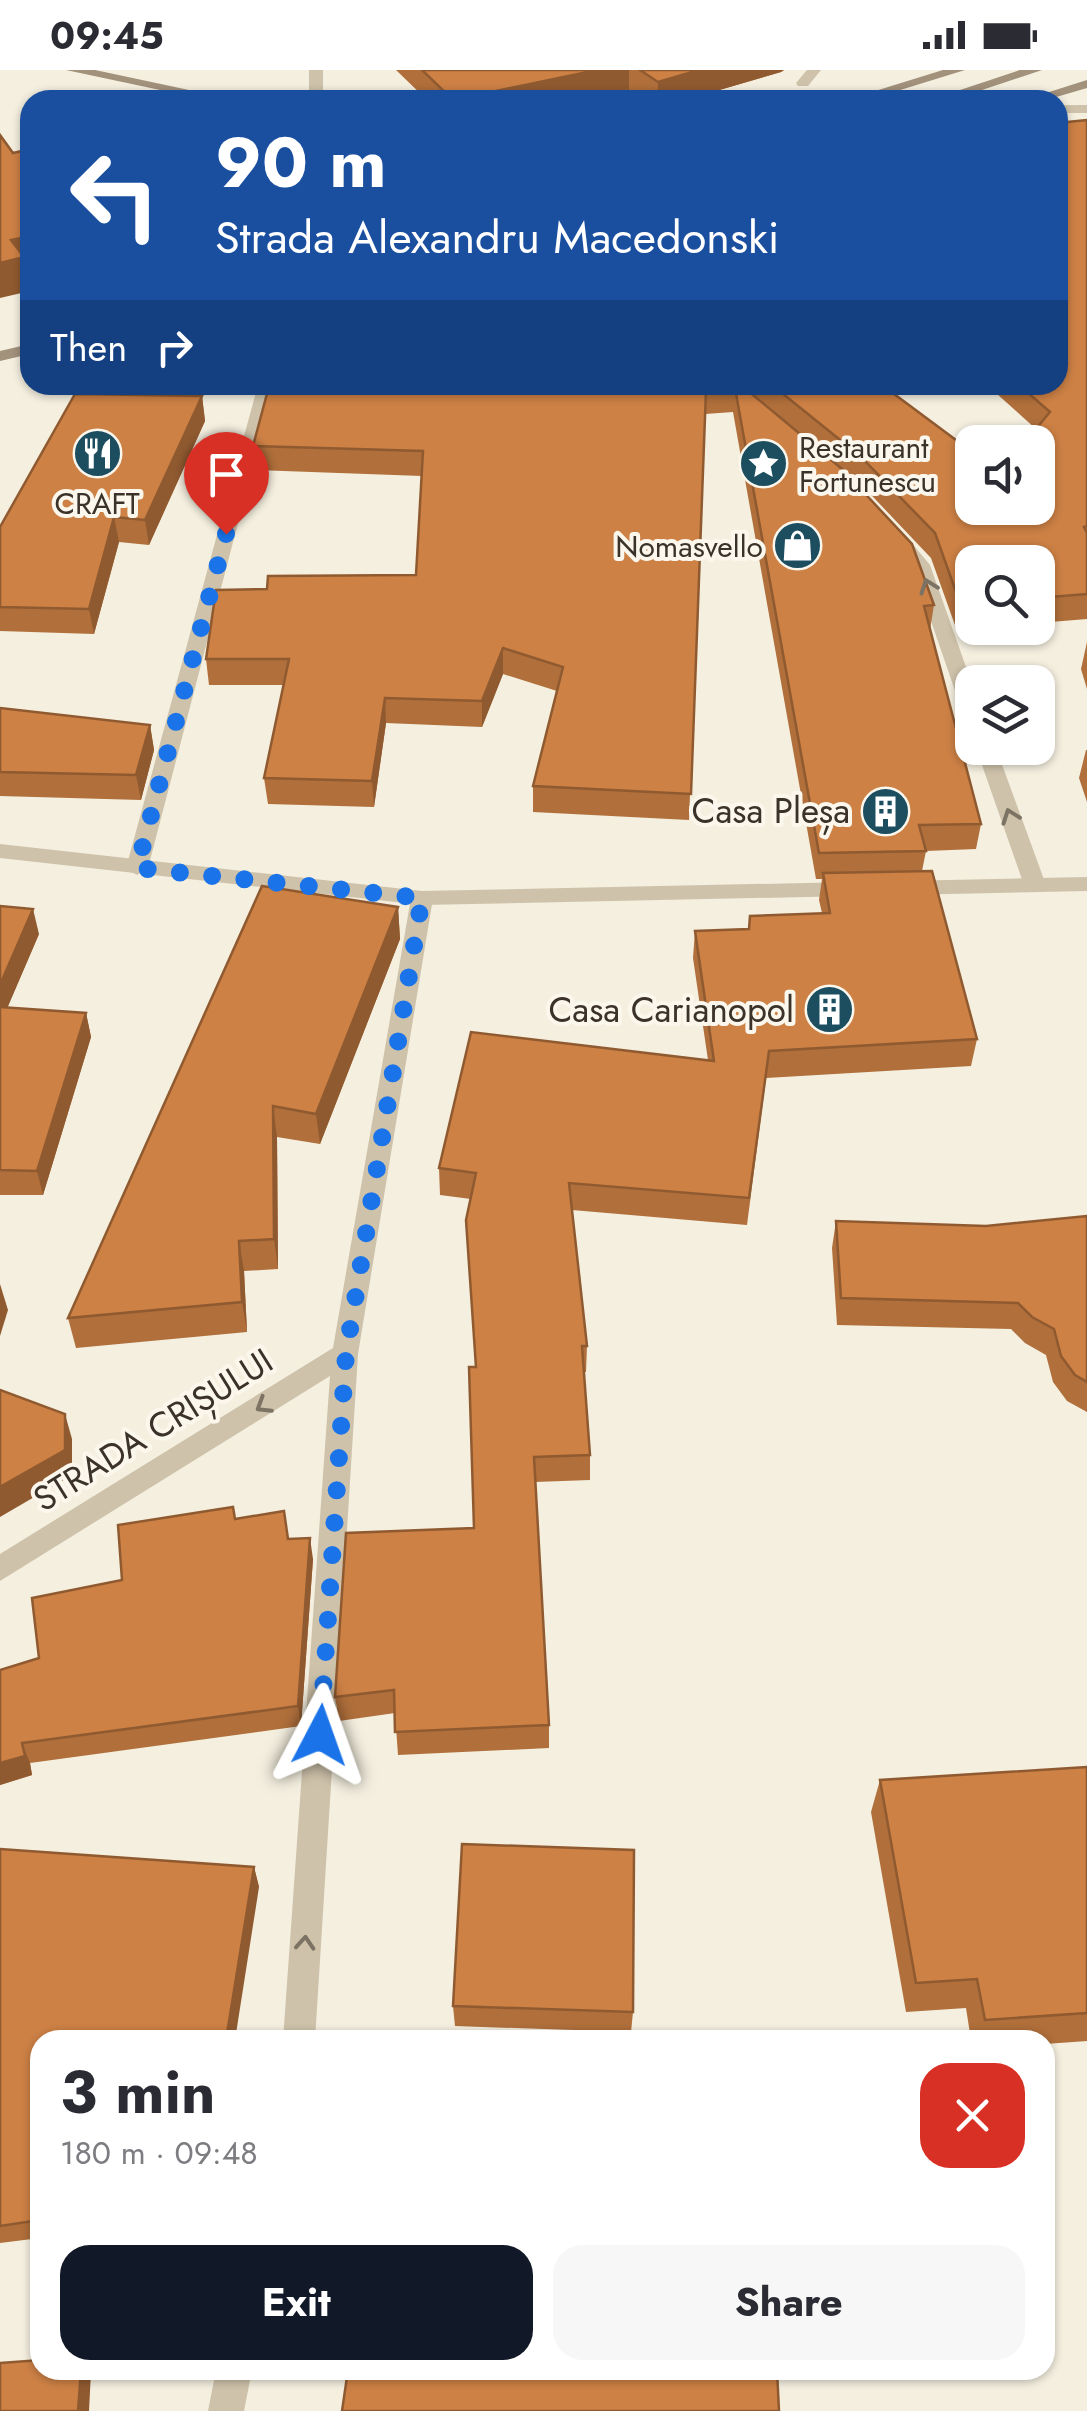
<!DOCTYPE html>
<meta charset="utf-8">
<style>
:root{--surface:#fff;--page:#f7f7f7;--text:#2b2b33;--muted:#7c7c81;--accent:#111827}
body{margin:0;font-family:Jost,sans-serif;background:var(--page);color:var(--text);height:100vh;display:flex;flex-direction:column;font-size:38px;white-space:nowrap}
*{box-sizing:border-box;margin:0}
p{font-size:32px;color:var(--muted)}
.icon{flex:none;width:55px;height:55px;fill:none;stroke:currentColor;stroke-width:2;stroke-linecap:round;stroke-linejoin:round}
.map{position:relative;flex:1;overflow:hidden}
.sheet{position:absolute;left:30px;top:1960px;width:1025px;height:350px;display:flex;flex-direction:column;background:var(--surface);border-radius:30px;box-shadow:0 2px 8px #0004}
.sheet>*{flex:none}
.banner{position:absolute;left:20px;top:20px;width:1048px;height:305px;border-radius:30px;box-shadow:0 2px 8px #0004;background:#1a4fa0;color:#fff;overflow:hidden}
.controls{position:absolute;left:955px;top:355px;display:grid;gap:20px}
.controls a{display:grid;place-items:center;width:100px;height:100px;border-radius:20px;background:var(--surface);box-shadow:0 2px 8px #0004;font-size:50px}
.pin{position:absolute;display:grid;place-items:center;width:85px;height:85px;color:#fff;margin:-102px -42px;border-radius:50% 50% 50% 0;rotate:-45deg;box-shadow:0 0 10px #0007}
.pin .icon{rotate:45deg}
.me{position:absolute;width:110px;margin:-55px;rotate:4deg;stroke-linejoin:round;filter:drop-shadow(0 0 8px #0008)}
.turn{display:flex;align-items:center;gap:35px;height:210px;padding:0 30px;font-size:45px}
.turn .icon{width:130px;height:130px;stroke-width:2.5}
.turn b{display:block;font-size:70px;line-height:85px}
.then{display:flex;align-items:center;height:95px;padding:0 30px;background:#0003;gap:20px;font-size:38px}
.round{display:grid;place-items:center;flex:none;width:105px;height:105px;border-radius:30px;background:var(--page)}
.overview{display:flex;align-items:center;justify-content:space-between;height:170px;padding:0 30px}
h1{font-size:60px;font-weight:700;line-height:75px}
.primary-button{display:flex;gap:20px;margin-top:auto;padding:20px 30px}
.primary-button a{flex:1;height:115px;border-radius:30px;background:var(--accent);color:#fff;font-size:40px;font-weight:700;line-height:115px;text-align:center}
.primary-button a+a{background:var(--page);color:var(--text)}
.status{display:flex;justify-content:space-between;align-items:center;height:70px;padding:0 50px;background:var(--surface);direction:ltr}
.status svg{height:28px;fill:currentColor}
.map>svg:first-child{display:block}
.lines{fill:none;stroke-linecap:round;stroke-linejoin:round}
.pedestrian{fill:#cec2aa;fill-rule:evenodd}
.minor{fill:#cec2aa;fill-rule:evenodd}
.tertiary{fill:#cec2aa;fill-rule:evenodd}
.secondary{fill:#a2917b;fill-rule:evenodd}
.wall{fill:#b06f3b}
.shaded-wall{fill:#905a30}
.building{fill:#cd8145;stroke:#905a30;stroke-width:2.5}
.oneway{stroke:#7d7364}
.route{stroke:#1a73e8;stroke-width:18;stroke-dasharray:0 32.4}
.labels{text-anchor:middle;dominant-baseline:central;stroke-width:8;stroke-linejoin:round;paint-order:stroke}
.far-poi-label{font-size:30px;fill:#3b332a;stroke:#fbf7ec;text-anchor:start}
.poi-label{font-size:35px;fill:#3b332a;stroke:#fbf7ec;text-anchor:end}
.street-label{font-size:35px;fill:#3b332a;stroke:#fbf7ec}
</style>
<div class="status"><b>09:45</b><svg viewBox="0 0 49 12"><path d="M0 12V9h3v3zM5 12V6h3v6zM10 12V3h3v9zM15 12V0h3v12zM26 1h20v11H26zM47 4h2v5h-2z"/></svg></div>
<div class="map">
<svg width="1087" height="2341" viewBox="0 0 1087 2341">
<rect width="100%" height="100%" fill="#f4efdf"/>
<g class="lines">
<polygon class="pedestrian" points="807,0 821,0 808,16 798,16 796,13"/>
<g class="minor">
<polygon points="258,315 274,315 148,798 137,805 126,798"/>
<polygon points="898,463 904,464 930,495 972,614 972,647 962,641 912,496 889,468"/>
<polygon points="976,678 996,678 1046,815 1043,820 1035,822 1024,815"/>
<polygon points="422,821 433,828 358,1284 315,1970 283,1970 330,1306 0,1511 0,1484 333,1278 411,828"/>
<polygon points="216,2300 252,2300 244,2341 208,2341"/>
</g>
<g class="tertiary">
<rect x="309" y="0" width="14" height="30"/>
<rect x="1058" y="35" width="29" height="8"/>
<polygon points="0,774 422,821 852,812 863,819 852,826 422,835 0,788"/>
<polygon points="1087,807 1087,821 902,825 891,818 902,811"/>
</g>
<g class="secondary">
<polygon points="66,0 95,0 236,30 207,30"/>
<polygon points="943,0 965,0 868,30 846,30"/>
<polygon points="1020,0 1042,0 952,30 930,30"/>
<polygon points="1087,10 1087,18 1046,30 1024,30"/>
<polygon points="30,274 30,284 0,291 0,281"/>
</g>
</g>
<g class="wall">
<polygon points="396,0 784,0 781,2 685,30 645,30 629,20 579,30 427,30"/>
<polygon points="1087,50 1087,549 1038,553 1038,492 972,492 972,557 956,558 931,488 857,410 828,387 934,535 930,560 981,754 976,779 926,781 922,801 977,969 971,996 766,1008 747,1155 572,1140 587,1276 586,1302 584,1302 590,1385 590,1410 535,1412 549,1655 549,1678 398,1685 395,1643 339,1651 335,1627 474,1458 475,1297 471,1129 440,1125 439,1098 708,990 693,888 695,861 749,859 822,843 819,830 822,809 816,809 733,342 705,344 689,750 533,742 533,716 557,621 503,604 482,657 386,653 374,737 268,734 264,708 284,615 209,615 206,589 267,519 416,505 422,406 256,400 253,376 273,315 882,315 972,438 1036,359 987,315 1058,315"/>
<polygon points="202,326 205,351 149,475 119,472 94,564 0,561 0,457"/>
<polygon points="1087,572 1087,619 1081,599"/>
<polygon points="0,638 150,655 154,680 141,730 0,726"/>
<polygon points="1086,680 1087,680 1087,732 1079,708"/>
<polygon points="0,836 39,864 7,938 86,943 91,967 43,1125 0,1125"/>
<polygon points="398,837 400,869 320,1074 277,1067 278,1199 244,1201 247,1262 76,1278 68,1248"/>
<polygon points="1087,1146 1087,1342 1067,1331 1053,1312 1046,1285 1025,1273 1011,1259 837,1255 832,1178 836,1151 986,1156"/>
<polygon points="236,1449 289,1469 313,1489 301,1656 30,1693 32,1705 0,1715 0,1600 39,1588 122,1510"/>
<polygon points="1087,1697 1087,1971 1045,1974 1045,1970 971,1970 966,1938 906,1942 871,1742 880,1710"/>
<polygon points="0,1779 254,1797 259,1817 40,1970 40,2168 0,2173"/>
<polygon points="453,1936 633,1942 631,1962 455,1956"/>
</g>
<g class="shaded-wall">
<polygon points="597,0 629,0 629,20 579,30 453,30"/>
<polygon points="699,0 784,0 781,2 685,30 658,30 658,12"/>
<polygon points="30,166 30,201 27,201 30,221 0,228 0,193 11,170"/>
<polygon points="202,326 205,351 149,475 145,450"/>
<polygon points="114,447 119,472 94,564 89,539"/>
<polygon points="503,578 503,604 482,657 482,631"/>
<polygon points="385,628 386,653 374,737 372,711"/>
<polygon points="150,655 154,680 141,730 136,705"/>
<polygon points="398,837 400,869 320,1074 316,1044"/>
<polygon points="33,839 39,864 0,955 0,915"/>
<polygon points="86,943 91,967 43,1125 37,1101"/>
<polygon points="273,1036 277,1067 278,1199 274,1169"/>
<polygon points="239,1171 244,1201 247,1262 242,1232"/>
<polygon points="0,1214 8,1240 0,1266"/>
<polygon points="65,1344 72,1369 72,1405 0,1447 0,1417"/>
<polygon points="310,1468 313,1489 301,1656 298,1636"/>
<polygon points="22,1673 30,1693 32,1705 0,1715 0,1693"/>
<polygon points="254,1797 259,1817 235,1970 226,1970"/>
<polygon points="81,2300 90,2300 91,2302 89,2341 78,2341"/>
</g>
<g class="building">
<polygon points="422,0 597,0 453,30"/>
<polygon points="640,0 699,0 658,12"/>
<polygon points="1087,50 1087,456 1084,457 1087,463 1087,524 1038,528 1038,492 972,492 972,532 960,533 935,463 860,386 772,315 882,315 972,382 972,438 1038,438 1038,372 1025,372 1050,342 1019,315 1058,315 1058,53"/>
<polygon points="0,65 13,83 30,79 30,166 11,170 24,187 0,193"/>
<polygon points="273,315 741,315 842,399 912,474 934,535 924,536 981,754 919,755 926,781 819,783 735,318 706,320 691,724 533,716 563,597 503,578 482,631 385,628 372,711 264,708 289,589 206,589 216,520 267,519 268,506 416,505 423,381 253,376 268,320"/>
<polygon points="75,324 202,326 145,450 114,447 89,539 0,537 0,457"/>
<polygon points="0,638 150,655 136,705 0,702"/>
<polygon points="932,801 977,969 769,981 749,1128 569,1113 587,1276 582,1276 590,1385 534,1387 549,1655 395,1662 394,1620 335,1627 346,1463 474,1458 469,1297 476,1297 466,1150 476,1103 439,1098 471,962 714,991 695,861 749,859 750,846 830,843 823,803"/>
<polygon points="262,816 398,837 316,1044 273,1036 274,1169 239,1171 242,1232 68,1248"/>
<polygon points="0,836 33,839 0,915"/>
<polygon points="0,937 86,943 37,1101 0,1100"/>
<polygon points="1087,1146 1087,1312 1075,1305 1061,1286 1054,1259 1032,1247 1018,1233 841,1228 836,1151 986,1156"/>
<polygon points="0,1320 65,1344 65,1380 0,1417"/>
<polygon points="233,1437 235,1449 284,1441 288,1469 310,1468 298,1636 22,1673 25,1686 0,1693 0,1600 39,1588 32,1528 122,1510 118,1455"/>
<polygon points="1087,1697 1087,1943 985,1950 977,1909 916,1913 880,1710"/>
<polygon points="462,1774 634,1780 633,1942 453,1936"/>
<polygon points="0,1779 254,1797 226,1970 40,1970 40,2150 0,2156"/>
<polygon points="40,2290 40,2300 81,2300 78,2341 0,2341 0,2293"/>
<polygon points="348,2300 777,2300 779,2341 342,2341"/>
</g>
<defs><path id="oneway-chevron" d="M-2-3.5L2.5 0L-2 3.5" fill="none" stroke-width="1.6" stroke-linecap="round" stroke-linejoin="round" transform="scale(2.5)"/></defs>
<g class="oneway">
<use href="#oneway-chevron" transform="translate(928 516) rotate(-110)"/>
<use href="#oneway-chevron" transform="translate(1010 746) rotate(-110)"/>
<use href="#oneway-chevron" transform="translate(263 1336) rotate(148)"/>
<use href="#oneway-chevron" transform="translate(305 1873) rotate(-86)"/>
</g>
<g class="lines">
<polyline class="route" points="226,464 137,798 422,828 346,1284 320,1665"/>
</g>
<defs>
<symbol id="restaurant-disc" viewBox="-11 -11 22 22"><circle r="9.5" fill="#1c4e60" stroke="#fbf7ec"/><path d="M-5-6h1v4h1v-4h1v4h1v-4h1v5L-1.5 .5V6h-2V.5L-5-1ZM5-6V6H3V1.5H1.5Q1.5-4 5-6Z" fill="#fff"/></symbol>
<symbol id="sight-disc" viewBox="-11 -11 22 22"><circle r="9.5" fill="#1c4e60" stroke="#fbf7ec"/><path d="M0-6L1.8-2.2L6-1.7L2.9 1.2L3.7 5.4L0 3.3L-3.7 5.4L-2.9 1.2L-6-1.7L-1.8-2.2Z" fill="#fff"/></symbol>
<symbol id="shop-disc" viewBox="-11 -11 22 22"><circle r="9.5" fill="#1c4e60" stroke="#fbf7ec"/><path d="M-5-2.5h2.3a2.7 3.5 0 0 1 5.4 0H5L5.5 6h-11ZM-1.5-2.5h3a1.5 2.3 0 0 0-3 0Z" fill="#fff"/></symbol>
<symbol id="building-disc" viewBox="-11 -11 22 22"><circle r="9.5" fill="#1c4e60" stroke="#fbf7ec"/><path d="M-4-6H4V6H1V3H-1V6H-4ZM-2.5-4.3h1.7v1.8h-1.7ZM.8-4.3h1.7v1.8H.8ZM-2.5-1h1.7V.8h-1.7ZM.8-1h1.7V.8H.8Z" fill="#fff"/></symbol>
</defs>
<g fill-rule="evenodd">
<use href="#restaurant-disc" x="70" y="356" width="55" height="55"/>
<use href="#sight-disc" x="736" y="366" width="55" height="55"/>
<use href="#shop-disc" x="770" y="448" width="55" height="55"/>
<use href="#building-disc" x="858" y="714" width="55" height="55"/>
<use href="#building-disc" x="802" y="912" width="55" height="55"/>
</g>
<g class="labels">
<g class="far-poi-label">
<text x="799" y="377">Restaurant<tspan x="799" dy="34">Fortunescu</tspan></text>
<text x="97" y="433" text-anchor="middle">CRAFT</text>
<text x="763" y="476" text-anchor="end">Nomasvello</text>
</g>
<g class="poi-label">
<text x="850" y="741">Casa Pleșa</text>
<text x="794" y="940">Casa Carianopol</text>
</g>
<g class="street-label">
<text transform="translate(153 1360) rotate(-32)">STRADA CRIȘULUI</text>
</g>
</g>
</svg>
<div class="controls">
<a><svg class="icon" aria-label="sound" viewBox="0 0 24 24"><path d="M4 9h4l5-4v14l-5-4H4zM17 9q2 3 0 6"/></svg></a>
<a><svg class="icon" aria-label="search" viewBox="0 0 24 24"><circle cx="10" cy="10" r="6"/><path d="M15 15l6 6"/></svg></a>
<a><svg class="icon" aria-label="layers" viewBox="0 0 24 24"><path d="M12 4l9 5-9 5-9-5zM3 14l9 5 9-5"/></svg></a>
</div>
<div class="pin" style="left:226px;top:464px;background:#d93025"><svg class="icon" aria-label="arrive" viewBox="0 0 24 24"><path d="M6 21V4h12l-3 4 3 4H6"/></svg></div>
<svg class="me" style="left:320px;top:1665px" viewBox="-20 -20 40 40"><path d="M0-17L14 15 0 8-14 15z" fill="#1a73e8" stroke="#fff" stroke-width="4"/></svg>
<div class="banner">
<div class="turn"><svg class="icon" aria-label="left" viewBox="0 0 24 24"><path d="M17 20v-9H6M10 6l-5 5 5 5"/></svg><div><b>90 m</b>Strada Alexandru Macedonski</div></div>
<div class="then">Then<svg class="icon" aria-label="right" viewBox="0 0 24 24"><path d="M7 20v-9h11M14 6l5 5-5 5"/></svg></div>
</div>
<section class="sheet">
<div class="overview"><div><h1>3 min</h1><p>180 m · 09:48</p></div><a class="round" style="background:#d93025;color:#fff"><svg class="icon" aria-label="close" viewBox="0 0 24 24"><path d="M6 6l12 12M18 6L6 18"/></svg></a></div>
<div class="primary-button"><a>Exit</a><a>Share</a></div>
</section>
</div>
